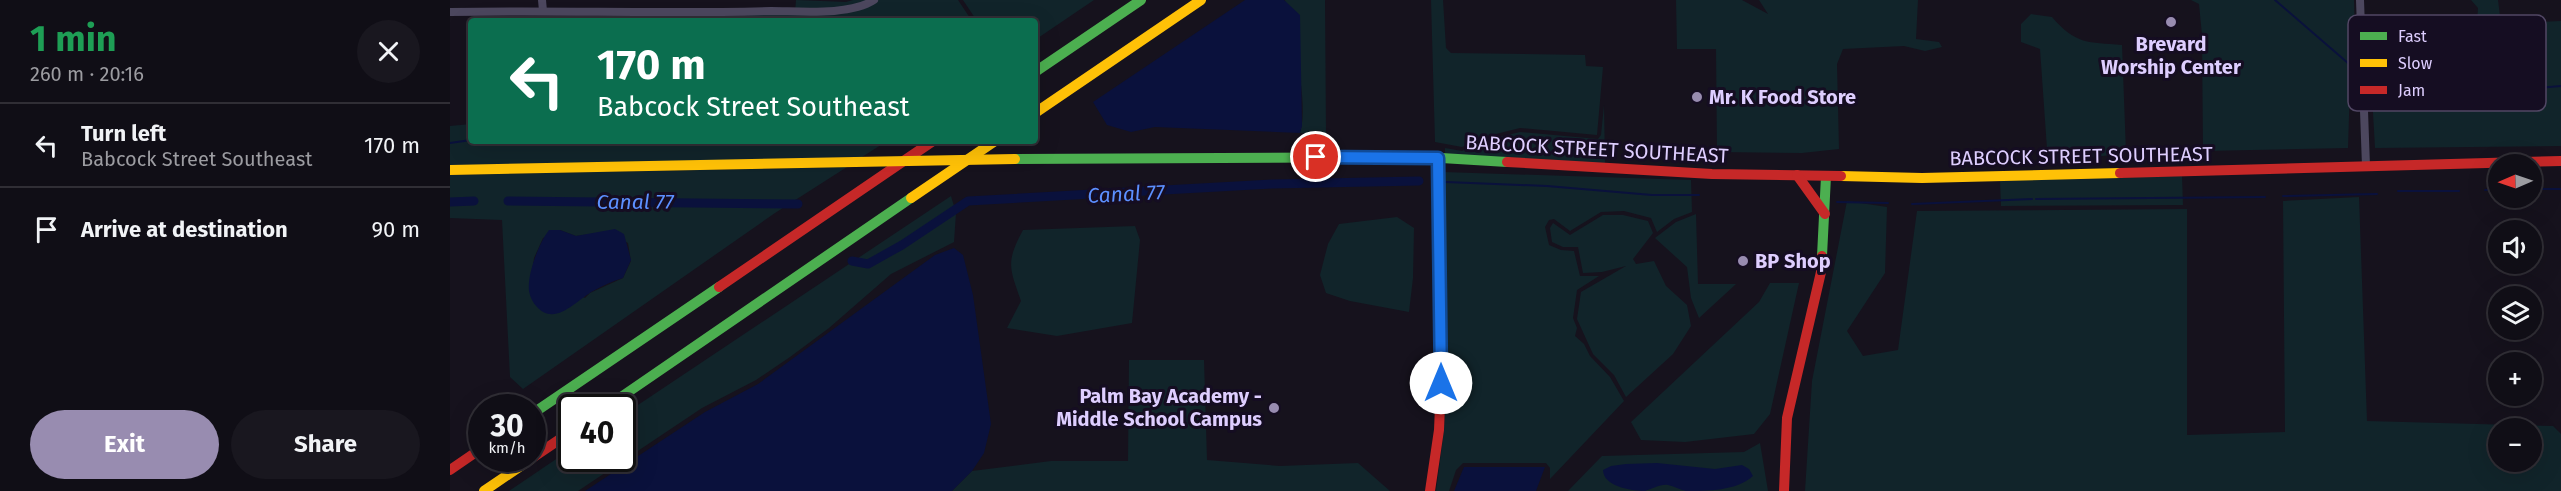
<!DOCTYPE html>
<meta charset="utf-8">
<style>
:root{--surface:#100e16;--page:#19171f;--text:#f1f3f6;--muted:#9c9ca1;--line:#302e35;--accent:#988cb0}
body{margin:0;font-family:"Fira Sans",sans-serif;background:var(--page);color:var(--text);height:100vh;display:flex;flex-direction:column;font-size:22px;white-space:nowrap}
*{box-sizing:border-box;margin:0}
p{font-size:20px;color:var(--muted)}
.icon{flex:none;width:33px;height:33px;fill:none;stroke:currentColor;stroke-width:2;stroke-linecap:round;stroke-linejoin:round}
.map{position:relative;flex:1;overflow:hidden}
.details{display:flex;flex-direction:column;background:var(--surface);width:450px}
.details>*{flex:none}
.top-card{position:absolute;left:18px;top:18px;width:570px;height:126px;border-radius:6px;box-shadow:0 6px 24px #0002,0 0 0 2px var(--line);background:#0b6e4f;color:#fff;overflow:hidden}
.needle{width:39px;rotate:268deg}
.controls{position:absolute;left:2038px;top:154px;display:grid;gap:12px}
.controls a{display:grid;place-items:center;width:54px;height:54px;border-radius:50%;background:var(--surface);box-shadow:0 6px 24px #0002,0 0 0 2px var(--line);font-size:30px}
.speed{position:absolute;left:18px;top:394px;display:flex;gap:12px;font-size:30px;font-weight:700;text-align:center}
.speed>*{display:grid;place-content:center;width:78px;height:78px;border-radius:50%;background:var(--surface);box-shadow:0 6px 24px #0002,0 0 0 2px var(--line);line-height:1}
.speed small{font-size:15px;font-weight:400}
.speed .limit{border:3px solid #111;border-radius:9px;background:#fff;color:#111}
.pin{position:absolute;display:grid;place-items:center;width:51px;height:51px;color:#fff;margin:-26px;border:3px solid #fff;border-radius:50%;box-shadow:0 2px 6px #0007}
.me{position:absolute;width:66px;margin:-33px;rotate:0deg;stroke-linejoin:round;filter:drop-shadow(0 0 4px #0008)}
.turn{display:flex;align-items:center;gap:21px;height:126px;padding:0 30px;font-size:27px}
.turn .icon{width:78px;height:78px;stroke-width:2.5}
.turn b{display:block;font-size:42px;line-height:51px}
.round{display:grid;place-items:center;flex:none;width:63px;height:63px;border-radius:32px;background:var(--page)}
.overview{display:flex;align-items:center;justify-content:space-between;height:102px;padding:0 30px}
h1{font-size:36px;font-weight:700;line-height:45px;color:#1e9e55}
.primary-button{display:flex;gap:12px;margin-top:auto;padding:12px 30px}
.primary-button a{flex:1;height:69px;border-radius:36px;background:var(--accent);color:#fff;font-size:24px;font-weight:700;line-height:69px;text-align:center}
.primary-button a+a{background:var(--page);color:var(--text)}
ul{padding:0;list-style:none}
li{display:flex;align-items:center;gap:18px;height:84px;padding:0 30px;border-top:2px solid var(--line)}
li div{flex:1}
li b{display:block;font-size:22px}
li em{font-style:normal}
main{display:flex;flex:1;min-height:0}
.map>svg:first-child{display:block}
.green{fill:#11242a;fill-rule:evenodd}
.water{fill:#0a113c}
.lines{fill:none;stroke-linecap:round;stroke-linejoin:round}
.stream{stroke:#0a113c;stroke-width:2}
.canal{stroke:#0a113c;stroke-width:9}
.street{stroke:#4c475e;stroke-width:8}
.fast{stroke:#4caf50;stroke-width:10}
.slow{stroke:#ffc107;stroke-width:10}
.jam{stroke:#c62828;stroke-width:10}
.slow-bridge{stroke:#ffc107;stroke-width:10}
.route-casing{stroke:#114b97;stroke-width:15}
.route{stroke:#1a73e8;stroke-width:10}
.poi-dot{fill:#988cb0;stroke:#150d22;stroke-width:2}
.labels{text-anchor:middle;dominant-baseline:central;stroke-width:6;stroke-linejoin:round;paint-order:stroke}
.poi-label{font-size:20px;font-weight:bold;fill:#deceff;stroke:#150d22;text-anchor:start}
.street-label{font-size:20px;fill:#deceff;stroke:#150d22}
.water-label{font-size:21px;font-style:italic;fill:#5c90ff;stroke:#150d22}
.key{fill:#150d22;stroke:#514764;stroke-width:1.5}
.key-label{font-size:16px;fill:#deceff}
</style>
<main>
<section class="details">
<div class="overview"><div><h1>1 min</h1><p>260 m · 20:16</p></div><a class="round"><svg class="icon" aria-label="close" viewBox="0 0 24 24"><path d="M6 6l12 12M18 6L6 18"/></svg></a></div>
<ul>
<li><svg class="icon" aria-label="left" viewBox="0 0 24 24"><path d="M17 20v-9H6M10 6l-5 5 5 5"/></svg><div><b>Turn left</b><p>Babcock Street Southeast</p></div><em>170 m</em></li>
<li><svg class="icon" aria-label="arrive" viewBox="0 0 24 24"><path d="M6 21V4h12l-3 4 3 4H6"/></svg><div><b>Arrive at destination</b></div><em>90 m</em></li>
</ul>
<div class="primary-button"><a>Exit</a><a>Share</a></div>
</section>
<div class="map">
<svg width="2111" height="491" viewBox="0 0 2111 491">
<rect width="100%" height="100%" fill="#16121d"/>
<g class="green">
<polygon points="346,0 396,2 403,0 508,0 522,21 219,21 345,12"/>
<polygon points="513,0 644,0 585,40 585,21 527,21"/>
<path d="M 835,0 L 875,0 L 876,134 L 850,133 C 860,103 841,33 835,0 Z"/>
<polygon points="981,0 993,0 996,48 1001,53 1135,55 1136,66 1153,67 1147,135 1070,128 1038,136 1012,147 985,142"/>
<polygon points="1226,0 1292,0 1318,14 1309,0 1468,0 1466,39 1489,42 1492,47 1475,51 1454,46 1393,49 1387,64 1389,149 1352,153 1267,152 1266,49 1227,49"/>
<polygon points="1741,0 1904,0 1906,73 1900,84 1898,148 1753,151 1752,35 1749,4"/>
<path d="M 2021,0 L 2048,0 L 2051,24 L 2111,21 L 2111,146 L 1925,148 L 1918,24 C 1957,52 1981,64 2026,38 L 2028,8 Z"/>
<path d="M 1581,14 L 1602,17 C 1626,45 1638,42 1672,45 L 1676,153 L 1598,163 L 1590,49 L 1571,42 L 1571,24 Z"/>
<polygon points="1154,105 1155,164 995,154 995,148 1012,151 1040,139 1070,132 1148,139 1151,135"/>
<polygon points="21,124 21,141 437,141 412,157 0,166 0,126"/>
<path d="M 397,167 L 325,213 L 73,389 L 60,377 L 52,220 L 0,218 L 0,175 ZM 110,230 L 126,236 L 156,232 L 178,243 L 181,261 L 173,278 L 140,293 L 135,298 L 82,273 L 84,258 L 93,238 Z"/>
<polygon points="993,172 1241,180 1242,212 1224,219 1207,232 1201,218 1174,211 1151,212 1120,231 1104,219 1099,220 1095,227 1099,245 1111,250 1124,251 1130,276 1149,276 1127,290 1123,318 1127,328 1125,336 1134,344 1140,356 1160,377 1174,401 1100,479 1100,468 1096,463 1013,463 1006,470 999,491 986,491 994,430 996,383"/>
<polygon points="1732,176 1733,205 1551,206 1550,180"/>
<polygon points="501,196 506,213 504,242 441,274 379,328 340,357 306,380 252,408 128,491 59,491 121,449 122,459 172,459 173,415"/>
<path d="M 1909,197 L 1917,421 L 2103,426 L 2111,434 L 2111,491 L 1355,491 L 1362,381 L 1397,201 L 1437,207 L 1435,273 L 1397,331 L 1413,356 L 1448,350 L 1467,211 L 1737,209 L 1737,435 L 1835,432 L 1833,201 ZM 2049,429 L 2082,429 L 2082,462 L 2049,462 Z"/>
<polygon points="1246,214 1248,284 1286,284 1249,318 1241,298 1237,267 1205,238 1226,222"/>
<polygon points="1153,215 1173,215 1198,221 1203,233 1183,259 1186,264 1204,261 1216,286 1237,305 1241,326 1223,354 1176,397 1164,375 1143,354 1127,319 1131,292 1176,266 1152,272 1133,273 1128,247 1113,247 1102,242 1100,228 1103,223 1120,235"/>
<polygon points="947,217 964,228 963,278 959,312 900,301 876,293 870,275 878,244 889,224"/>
<path d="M 685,226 L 690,240 L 682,323 L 607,336 L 557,328 L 571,301 C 559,267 556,262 573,230 Z"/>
<polygon points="1320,283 1349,283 1320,414 1304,434 1235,442 1191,440 1181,422 1309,302"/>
<polygon points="679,360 754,360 757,460 830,466 908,463 940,491 502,491 522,471 601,461 678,461"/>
<polygon points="1310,443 1318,491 1118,491 1152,456 1294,452"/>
</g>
<g class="water">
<polygon points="795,0 834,0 850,15 852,126 850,133 705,127 681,132 657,125 643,102"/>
<path d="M 165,229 L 174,234 L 181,260 L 173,278 C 163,281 152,286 143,291 C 127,300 105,327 87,307 C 83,303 80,297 79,291 C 77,274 89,243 99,230 L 110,230 L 126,236 Z"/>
<polygon points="504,248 513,255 523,295 541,424 534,453 522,471 502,491 135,491 255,412 308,384 485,255"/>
<path d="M 1207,463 L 1265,469 L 1292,465 L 1299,469 L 1303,476 C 1286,491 1258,491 1236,491 C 1230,490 1224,486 1218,485 C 1210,484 1202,489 1195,491 C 1181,491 1153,486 1153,470 L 1161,466 L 1176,464 Z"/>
<polygon points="1014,467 1095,467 1086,491 1004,491"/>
</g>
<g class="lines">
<g class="stream">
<polyline points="1825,0 1906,70"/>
<polyline points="1919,82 1940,100 2111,86"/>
<polyline points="0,143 21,140"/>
<polyline points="996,182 1097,186 1202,195 1249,195"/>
<polyline points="2082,189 2111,189"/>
<polyline points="2035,190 2049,189"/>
<polyline points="1948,191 2009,191"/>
<polyline points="1833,196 1927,194"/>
<polyline points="1586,199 1815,197"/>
<polyline points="1387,202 1438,203"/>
<polyline points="1462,204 1582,199"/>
</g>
<g class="canal">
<polyline points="58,201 348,204"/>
<polyline points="0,202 24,201"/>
<polyline points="402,261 418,264 452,245 518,201 822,184 969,181"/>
</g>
<g class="street">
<polyline points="92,0 93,11"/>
<polyline points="1910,0 1916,166"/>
<path d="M 0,12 C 107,10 214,14 321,11 C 349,11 400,16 424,0"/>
</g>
<g class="fast">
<polyline points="585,72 691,0"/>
<polyline points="565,159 975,157 1057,162"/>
<polyline points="1372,256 1376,176"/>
<polyline points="155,408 461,198"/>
<polyline points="82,414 269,287"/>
</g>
<g class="slow">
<polyline points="585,113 751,0"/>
<polyline points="0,170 405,162"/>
<polyline points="1391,176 1472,178 1670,173"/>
<polyline points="461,198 545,141"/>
<polyline points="34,491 81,459"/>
</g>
<g class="jam">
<polyline points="1057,162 1262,174 1391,176"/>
<polyline points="1670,173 2111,161"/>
<polyline points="1347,175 1375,214"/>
<polyline points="269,287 483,141"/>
<polyline points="82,458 122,431"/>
<polyline points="0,470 32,448"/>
<polyline points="980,491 989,430 991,383 988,158"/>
<polyline points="1334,491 1337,418 1371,272 1372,256"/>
</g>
<polyline class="slow-bridge" points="405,162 565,159"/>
</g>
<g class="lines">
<defs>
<polyline id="route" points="866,157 988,158 991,383"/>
</defs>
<use href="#route" class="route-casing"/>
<use href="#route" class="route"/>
</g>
<g class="poi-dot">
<circle cx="1721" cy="22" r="6"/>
<circle cx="1247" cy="97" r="6"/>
<circle cx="1293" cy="261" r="6"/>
<circle cx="824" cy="408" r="6"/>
</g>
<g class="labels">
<g class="poi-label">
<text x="1721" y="44" text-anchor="middle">Brevard<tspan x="1721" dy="23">Worship Center</tspan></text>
<text x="1259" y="97">Mr. K Food Store</text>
<text x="1305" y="261">BP Shop</text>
<text x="812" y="396" text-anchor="end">Palm Bay Academy -<tspan x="812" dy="23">Middle School Campus</tspan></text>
</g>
<g class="street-label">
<text transform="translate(1147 149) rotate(3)">BABCOCK STREET SOUTHEAST</text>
<text transform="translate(1631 156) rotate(-1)">BABCOCK STREET SOUTHEAST</text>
</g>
<g class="water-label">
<text transform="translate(676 194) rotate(-3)">Canal 77</text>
<text x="185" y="202">Canal 77</text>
</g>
</g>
<rect x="1898" y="15" width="198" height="96" rx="9" class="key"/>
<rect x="1910" y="32" width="27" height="8" fill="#4caf50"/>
<rect x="1910" y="59" width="27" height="8" fill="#ffc107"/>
<rect x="1910" y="86" width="27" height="8" fill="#c62828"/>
<g class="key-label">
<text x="1948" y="42">Fast</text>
<text x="1948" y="69">Slow</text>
<text x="1948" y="96">Jam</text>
</g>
</svg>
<div class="controls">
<a><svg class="needle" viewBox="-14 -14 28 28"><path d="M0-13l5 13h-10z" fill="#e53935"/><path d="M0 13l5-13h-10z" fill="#9c9ca1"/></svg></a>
<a><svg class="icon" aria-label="sound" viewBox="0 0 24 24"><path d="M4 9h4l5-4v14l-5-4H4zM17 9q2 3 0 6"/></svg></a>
<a><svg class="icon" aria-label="layers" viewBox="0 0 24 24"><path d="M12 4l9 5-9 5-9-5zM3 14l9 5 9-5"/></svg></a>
<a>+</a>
<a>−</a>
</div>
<div class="speed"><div>30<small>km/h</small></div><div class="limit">40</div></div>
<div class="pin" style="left:866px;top:157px;background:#d93025"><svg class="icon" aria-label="arrive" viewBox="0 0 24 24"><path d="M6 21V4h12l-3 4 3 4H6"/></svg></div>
<svg class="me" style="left:991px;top:383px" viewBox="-20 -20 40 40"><circle r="19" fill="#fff"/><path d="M0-13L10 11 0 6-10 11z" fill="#1a73e8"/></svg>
<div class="top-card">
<div class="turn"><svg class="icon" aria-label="left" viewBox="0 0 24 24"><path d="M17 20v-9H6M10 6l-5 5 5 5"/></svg><div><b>170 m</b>Babcock Street Southeast</div></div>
</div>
</div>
</main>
